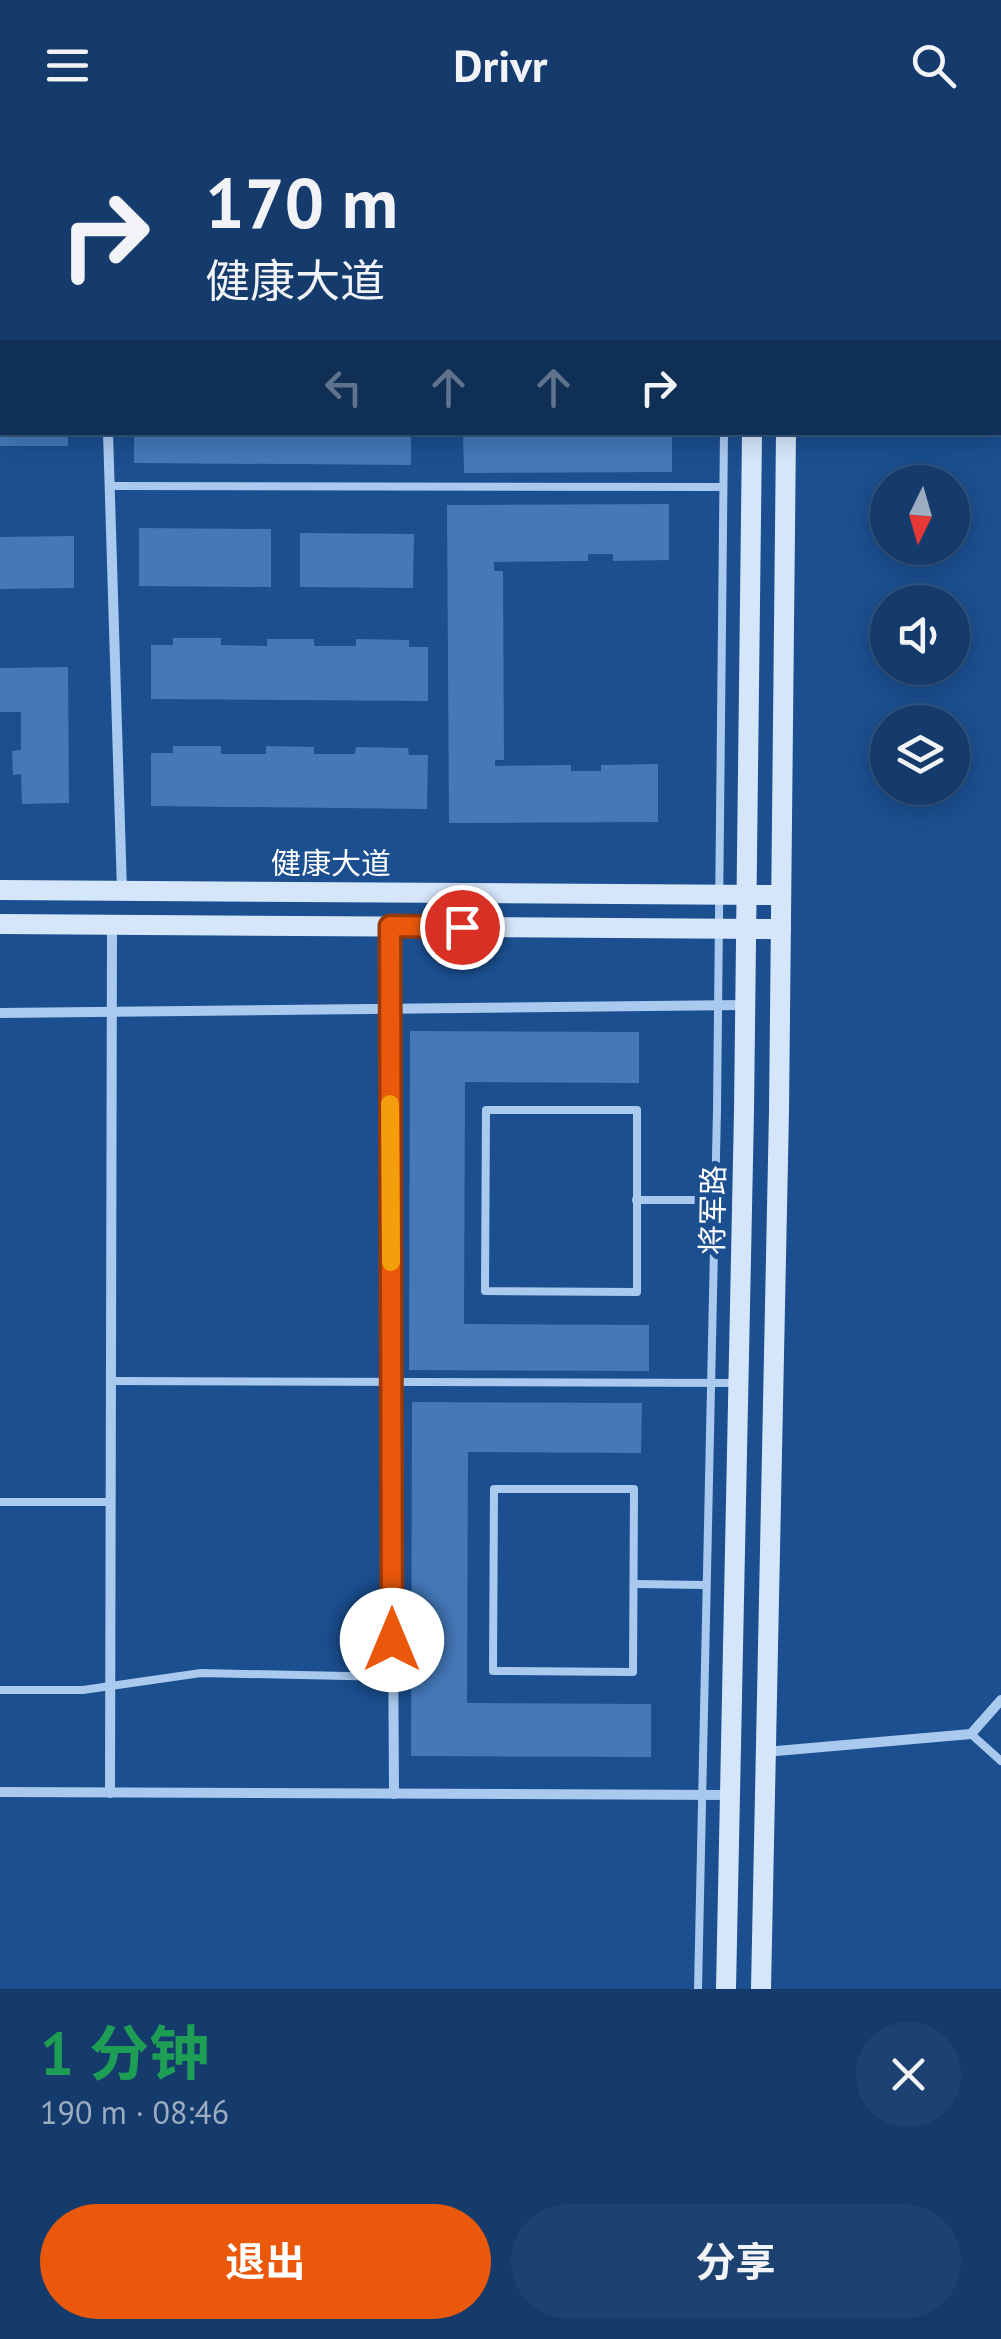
<!DOCTYPE html>
<html lang="zh">
<meta charset="utf-8">
<style>
:root{--surface:#143b6b;--page:#1d4271;--text:#f1f3f6;--muted:#9dadc1;--line:#33557e;--accent:#ea580c}
body{margin:0;font-family:"PT Sans","Noto Sans SC",sans-serif;background:var(--page);color:var(--text);height:100vh;display:flex;flex-direction:column;font-size:38px;white-space:nowrap}
*{box-sizing:border-box;margin:0}
p{font-size:32px;color:var(--muted)}
.icon{flex:none;width:55px;height:55px;fill:none;stroke:currentColor;stroke-width:2;stroke-linecap:round;stroke-linejoin:round}
.map{position:relative;height:1859px;overflow:hidden}
.side{display:flex;flex-direction:column;background:var(--surface);flex:1}
.side>*{flex:none}
.top-card{position:absolute;left:0px;top:0px;width:1002px;height:305px;box-shadow:0 5px 25px #0003,0 0 0 2px var(--line);background:#143b6b;color:var(--text);overflow:hidden}
.needle{width:65px;rotate:185deg}
.fabs{position:absolute;left:870px;top:335px;display:grid;gap:20px}
.fabs a{display:grid;place-items:center;width:100px;height:100px;border-radius:50%;background:var(--surface);box-shadow:0 5px 25px #0003,0 0 0 2px var(--line);font-size:50px}
.pin{position:absolute;display:grid;place-items:center;width:85px;height:85px;color:#fff;margin:-42px;border:5px solid #fff;border-radius:50%;box-shadow:0 2px 10px #0007}
.me{position:absolute;width:110px;margin:-55px;rotate:0deg;stroke-linejoin:round;filter:drop-shadow(0 0 8px #0008)}
.turn{display:flex;align-items:center;gap:35px;height:210px;padding:0 40px;font-size:45px}
.turn .icon{width:130px;height:130px;stroke-width:2.5}
.turn b{display:block;font-size:70px;line-height:85px}
.lanes{display:flex;align-items:center;height:95px;padding:0 40px;background:#0003;justify-content:center;gap:50px;direction:ltr}
.lanes .off{opacity:.35}
.round{display:grid;place-items:center;flex:none;width:105px;height:105px;border-radius:52px;background:var(--page)}
.head{display:flex;align-items:center;justify-content:space-between;height:170px;padding:0 40px}
h1{font-size:60px;font-weight:700;line-height:75px;color:#1e9e55}
.primary-button{display:flex;gap:20px;margin-top:auto;padding:20px 40px}
.primary-button a{flex:1;height:115px;border-radius:60px;background:var(--accent);color:#fff;font-size:40px;font-weight:700;line-height:115px;text-align:center}
.primary-button a+a{background:var(--page);color:var(--text)}
header{display:flex;justify-content:space-between;align-items:center;height:130px;padding:0 40px;background:var(--surface);font-size:45px;font-weight:700}
.map>svg:first-child{display:block}
.building{fill:#4478b7}
.lines{fill:none;stroke-linecap:round;stroke-linejoin:round}
.lane{stroke:#a9c9ee;stroke-width:8}
.street{stroke:#a9c9ee;stroke-width:10}
.secondary{stroke:#d6e6fa;stroke-width:20}
.route-casing{stroke:#983908;stroke-width:25}
.route{stroke:#ea580c;stroke-width:18}
.slow{stroke:#f59e0b;stroke-width:18}
.labels{text-anchor:middle;dominant-baseline:central;stroke-width:10;stroke-linejoin:round;paint-order:stroke}
.street-label{font-size:30px;fill:#fff;stroke:#1b4f8f}
</style>
<header><svg class="icon" aria-label="menu" viewBox="0 0 24 24"><path d="M4 6h16M4 12h16M4 18h16"/></svg>Drivr<svg class="icon" aria-label="search" viewBox="0 0 24 24"><circle cx="10" cy="10" r="6"/><path d="M15 15l6 6"/></svg></header>
<div class="map">
<svg width="1001" height="1859" viewBox="0 0 1001 1859">
<rect width="100%" height="100%" fill="#1b4f8f"/>
<g class="building">
<rect x="0" y="302" width="68" height="14"/>
<polygon points="134,302 411,302 411,335 134,333"/>
<polygon points="463,302 672,302 672,342 464,343"/>
<polygon points="669,374 669,430 613,431 613,424 588,424 588,431 494,432 494,441 503,441 504,630 495,630 495,636 571,635 571,641 601,641 601,635 658,634 658,692 449,693 447,375"/>
<polygon points="139,398 271,399 271,457 139,456"/>
<polygon points="300,403 414,404 413,458 300,457"/>
<polygon points="74,406 74,458 0,459 0,407"/>
<polygon points="173,508 221,508 221,515 267,516 267,509 314,509 314,516 356,516 356,509 409,510 409,517 428,517 428,571 151,569 151,515 173,515"/>
<polygon points="68,537 69,673 22,674 21,644 13,645 12,621 21,620 21,582 0,582 0,538"/>
<polygon points="173,616 221,616 221,624 266,624 266,616 314,617 314,624 355,624 356,617 408,618 409,625 428,625 427,679 151,676 151,623 173,623"/>
<polygon points="410,901 639,902 639,953 465,952 464,1194 649,1195 649,1241 409,1240"/>
<polygon points="412,1272 642,1273 641,1323 468,1322 467,1573 651,1574 651,1627 411,1626"/>
</g>
<g class="lines">
<g class="lane">
<polyline points="957,2 957,0"/>
<polyline points="0,114 2,114"/>
<polyline points="109,356 723,357"/>
<polygon points="486,980 637,980 637,1162 485,1161"/>
<polyline points="636,1070 714,1070"/>
<polyline points="111,1251 734,1253"/>
<polygon points="494,1359 634,1359 633,1542 493,1541"/>
<polyline points="0,1372 110,1372"/>
<polyline points="634,1454 706,1455"/>
<polyline points="0,1560 83,1560 201,1543 393,1547"/>
<polyline points="971,1604 1001,1631"/>
<polyline points="698,1859 717,980 724,302"/>
</g>
<g class="street">
<polyline points="100,0 100,2"/>
<polyline points="680,2 755,2"/>
<polyline points="108,302 122,761"/>
<polyline points="389,797 394,1664"/>
<polyline points="0,883 744,875"/>
<polyline points="765,1622 971,1604 1001,1570"/>
<polyline points="0,1662 729,1665"/>
<polyline points="110,1663 112,795"/>
</g>
<g class="secondary">
<polyline points="755,2 755,0"/>
<polyline points="790,2 790,0"/>
<polyline points="0,760 781,765"/>
<polyline points="0,794 781,799"/>
<polyline points="726,1859 744,981 752,302"/>
<polyline points="761,1859 779,981 786,302"/>
</g>
</g>
<g class="lines">
<defs>
<polyline id="route" points="392,1510 390,796 462,797"/>
</defs>
<use href="#route" class="route-casing"/>
<use href="#route" class="route"/>
<polyline class="slow" points="390,974 391,1132"/>
</g>
<g class="labels">
<g class="street-label">
<text x="331" y="732">健康大道</text>
<text transform="translate(712 1080) rotate(-89)">将军路</text>
</g>
</g>
</svg>
<div class="fabs">
<a><svg class="needle" viewBox="-14 -14 28 28"><path d="M0-13l5 13h-10z" fill="#e53935"/><path d="M0 13l5-13h-10z" fill="#9dadc1"/></svg></a>
<a><svg class="icon" aria-label="sound" viewBox="0 0 24 24"><path d="M4 9h4l5-4v14l-5-4H4zM17 9q2 3 0 6"/></svg></a>
<a><svg class="icon" aria-label="layers" viewBox="0 0 24 24"><path d="M12 4l9 5-9 5-9-5zM3 14l9 5 9-5"/></svg></a>
</div>
<div class="pin" style="left:462px;top:797px;background:#d93025"><svg class="icon" aria-label="arrive" viewBox="0 0 24 24"><path d="M6 21V4h12l-3 4 3 4H6"/></svg></div>
<svg class="me" style="left:392px;top:1510px" viewBox="-20 -20 40 40"><circle r="19" fill="#fff"/><path d="M0-13L10 11 0 6-10 11z" fill="#ea580c"/></svg>
<div class="top-card">
<div class="turn"><svg class="icon" aria-label="right" viewBox="0 0 24 24"><path d="M7 20v-9h11M14 6l5 5-5 5"/></svg><div><b>170 m</b>健康大道</div></div>
<div class="lanes"><svg class="icon off" aria-label="left" viewBox="0 0 24 24"><path d="M17 20v-9H6M10 6l-5 5 5 5"/></svg><svg class="icon off" aria-label="ahead" viewBox="0 0 24 24"><path d="M12 20V5M6 11l6-6 6 6"/></svg><svg class="icon off" aria-label="ahead" viewBox="0 0 24 24"><path d="M12 20V5M6 11l6-6 6 6"/></svg><svg class="icon" aria-label="right" viewBox="0 0 24 24"><path d="M7 20v-9h11M14 6l5 5-5 5"/></svg></div>
</div>
</div>
<section class="side">
<div class="head"><div><h1>1 分钟</h1><p>190 m · 08:46</p></div><a class="round"><svg class="icon" aria-label="close" viewBox="0 0 24 24"><path d="M6 6l12 12M18 6L6 18"/></svg></a></div>
<div class="primary-button"><a>退出</a><a>分享</a></div>
</section>
